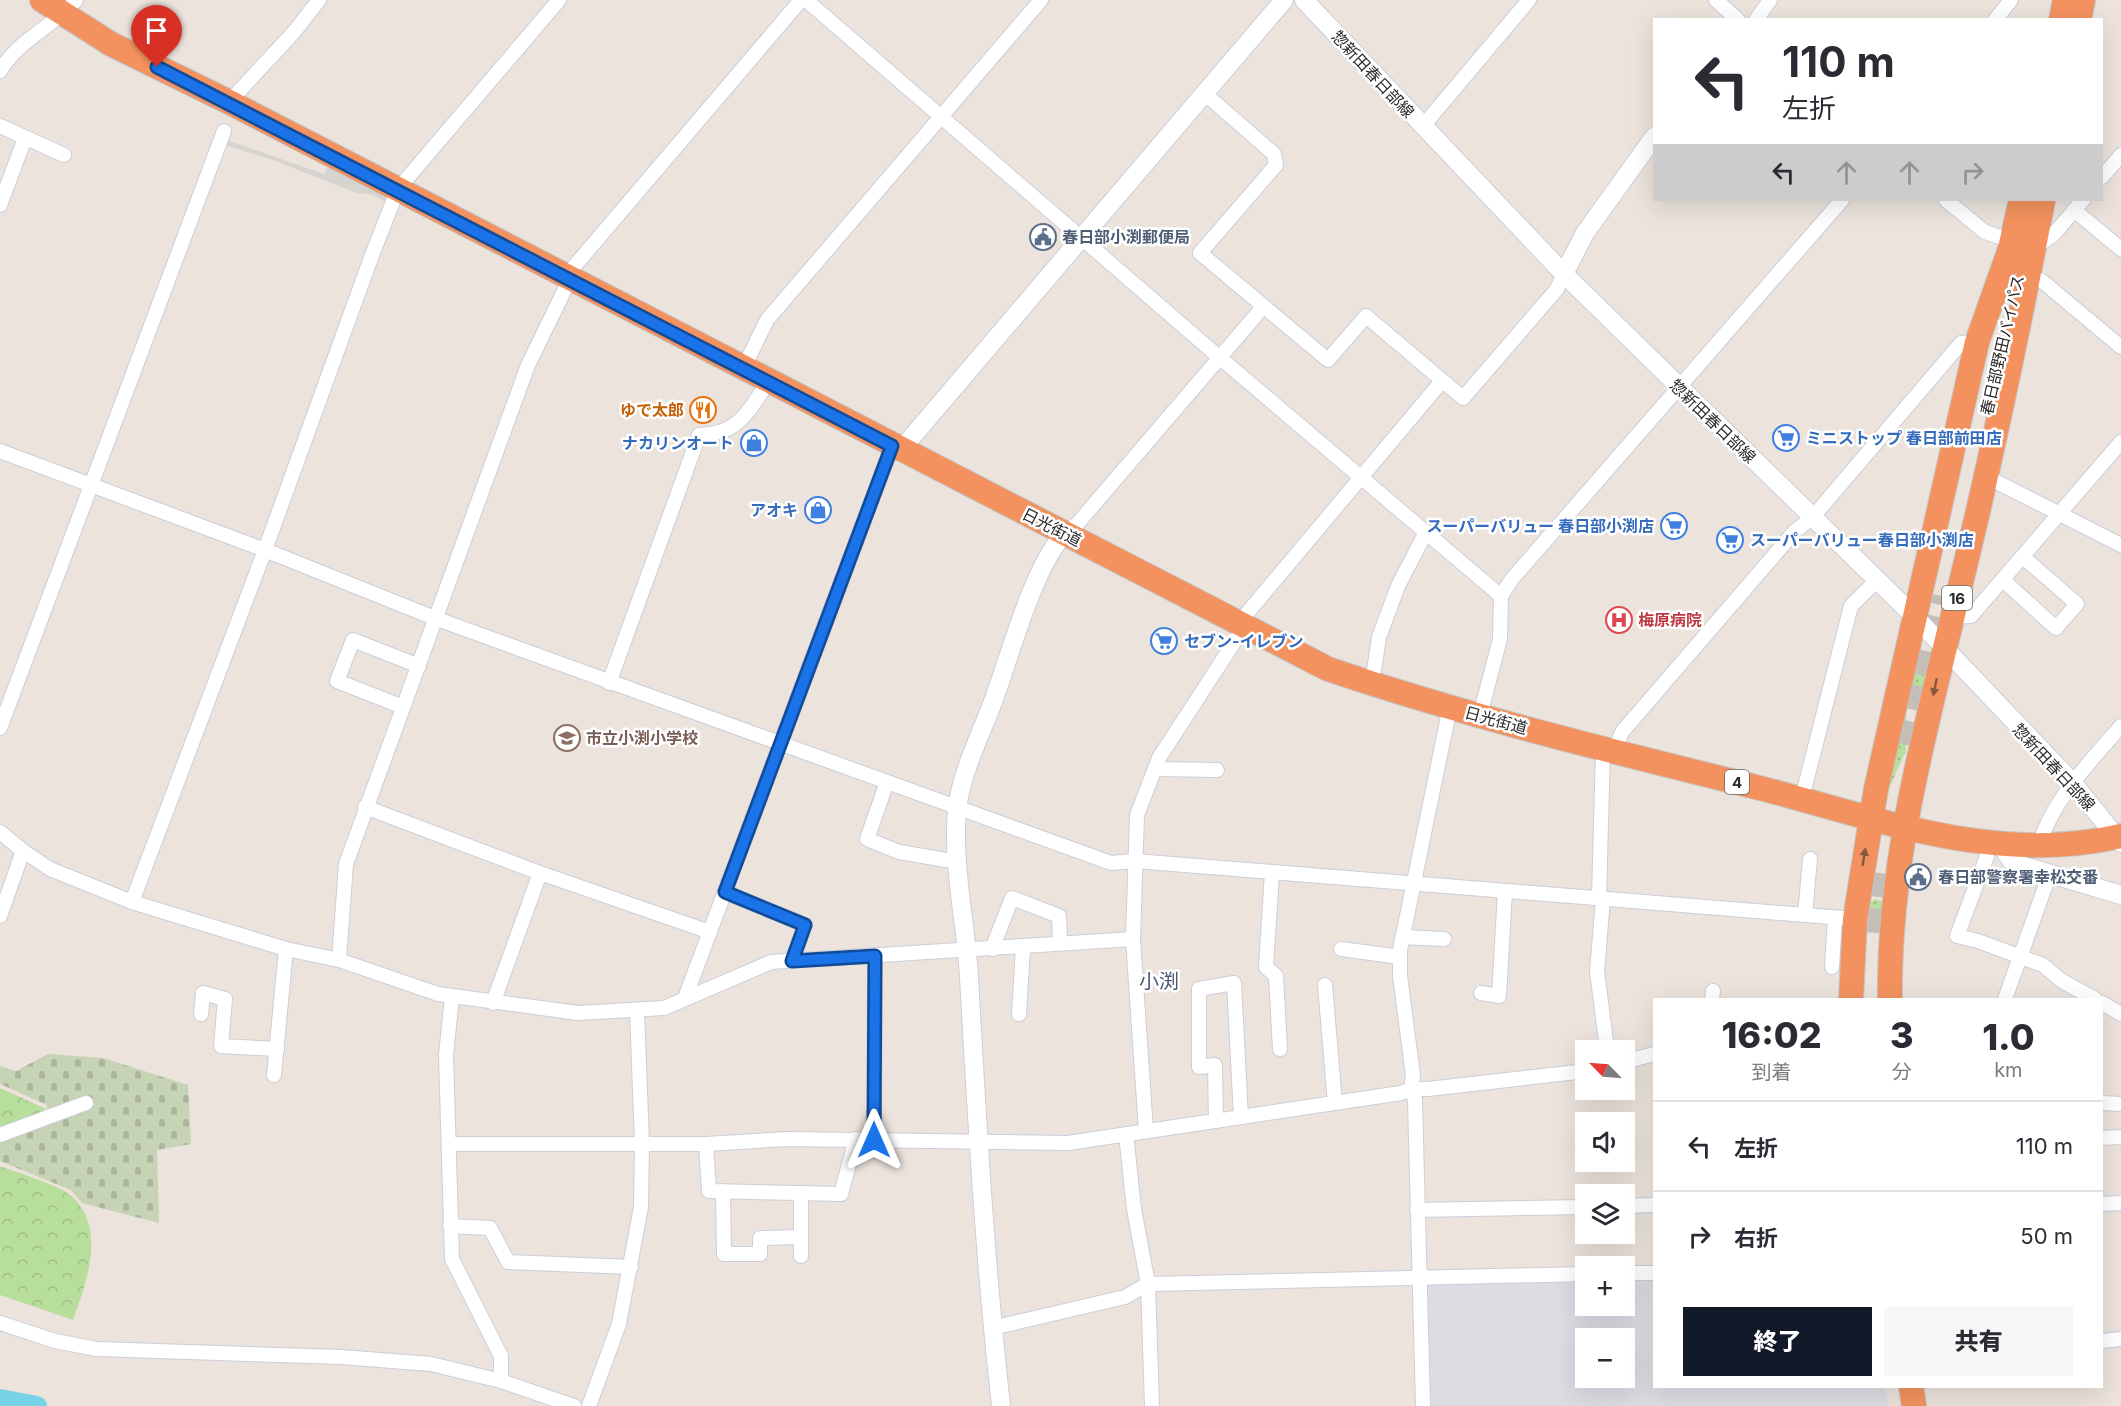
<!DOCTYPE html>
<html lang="ja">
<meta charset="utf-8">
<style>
:root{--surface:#fff;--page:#f7f7f7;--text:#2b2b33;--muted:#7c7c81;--line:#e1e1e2;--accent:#111827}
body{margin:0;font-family:Inter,"Noto Sans JP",sans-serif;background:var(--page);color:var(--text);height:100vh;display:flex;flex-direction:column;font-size:22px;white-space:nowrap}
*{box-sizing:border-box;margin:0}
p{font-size:20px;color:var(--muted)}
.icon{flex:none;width:33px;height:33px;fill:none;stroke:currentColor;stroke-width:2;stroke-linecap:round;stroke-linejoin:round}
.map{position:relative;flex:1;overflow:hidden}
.panel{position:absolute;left:1653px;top:998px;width:450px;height:390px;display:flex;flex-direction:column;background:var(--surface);border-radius:0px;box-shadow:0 6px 24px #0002}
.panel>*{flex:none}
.guide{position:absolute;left:1653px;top:18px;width:450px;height:183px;border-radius:0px;box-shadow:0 6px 24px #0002;background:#fff;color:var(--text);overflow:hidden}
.needle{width:39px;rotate:295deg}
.buttons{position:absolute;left:1575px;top:1040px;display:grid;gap:12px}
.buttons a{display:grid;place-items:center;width:60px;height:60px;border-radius:0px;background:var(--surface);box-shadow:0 6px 24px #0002;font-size:30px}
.pin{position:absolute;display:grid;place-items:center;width:51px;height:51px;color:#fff;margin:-62px -26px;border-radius:50% 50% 50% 0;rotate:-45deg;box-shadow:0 0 6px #0007}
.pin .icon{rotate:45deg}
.me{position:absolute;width:66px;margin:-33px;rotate:0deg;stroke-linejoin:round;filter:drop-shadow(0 0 4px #0008)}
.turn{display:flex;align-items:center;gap:21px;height:126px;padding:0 30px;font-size:27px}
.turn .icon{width:78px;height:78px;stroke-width:2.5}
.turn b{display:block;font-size:42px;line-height:51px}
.lanes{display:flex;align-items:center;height:57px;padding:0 30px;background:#0003;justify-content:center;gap:30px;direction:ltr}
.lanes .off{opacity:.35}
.eta{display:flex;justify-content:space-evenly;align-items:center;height:102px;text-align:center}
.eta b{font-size:36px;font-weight:800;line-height:42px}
.primary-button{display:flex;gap:12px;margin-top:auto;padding:12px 30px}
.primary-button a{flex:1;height:69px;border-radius:0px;background:var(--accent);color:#fff;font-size:24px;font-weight:800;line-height:69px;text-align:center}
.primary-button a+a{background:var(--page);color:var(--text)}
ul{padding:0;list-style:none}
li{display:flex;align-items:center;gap:18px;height:90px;padding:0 30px;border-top:2px solid var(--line)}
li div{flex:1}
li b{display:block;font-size:22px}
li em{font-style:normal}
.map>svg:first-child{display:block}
.industrial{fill:#dedce3;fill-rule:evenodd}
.grass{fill:url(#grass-dots)}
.forest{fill:url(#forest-crowns)}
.cemetery{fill:url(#cemetery-stones)}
.plaza{fill:#d7d3cf}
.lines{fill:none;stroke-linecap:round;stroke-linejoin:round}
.river{stroke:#76d2e6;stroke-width:20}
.highway-tunnel{stroke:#c4beb8;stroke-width:24;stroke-dasharray:24 12;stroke-linecap:butt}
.street-casing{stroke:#cbcfda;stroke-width:16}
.secondary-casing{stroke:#cbcfda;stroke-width:20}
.highway-casing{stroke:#c3c3c3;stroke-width:26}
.street{stroke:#fff;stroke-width:14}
.secondary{stroke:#fff;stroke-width:18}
.highway{stroke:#f3925f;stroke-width:24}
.oneway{fill:#845841}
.route-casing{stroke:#114b97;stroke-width:15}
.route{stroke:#1a73e8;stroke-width:10}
.labels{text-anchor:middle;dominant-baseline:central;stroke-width:5;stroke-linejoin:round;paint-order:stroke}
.shield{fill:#fff;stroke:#696969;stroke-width:1.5}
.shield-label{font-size:15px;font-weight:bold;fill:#292929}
.street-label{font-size:16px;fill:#292929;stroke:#fff}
.service-label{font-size:16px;font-weight:bold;fill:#4e5e75;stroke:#fff;text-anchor:start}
.food-label{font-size:16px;font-weight:bold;fill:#c56008;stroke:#fff;text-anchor:end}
.shop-label{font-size:16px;font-weight:bold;fill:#366cbe;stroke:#fff;text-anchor:start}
.health-label{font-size:16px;font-weight:bold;fill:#be3a42;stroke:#fff;text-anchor:start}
.education-label{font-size:16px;font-weight:bold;fill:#785e54;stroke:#fff;text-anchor:start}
.quarter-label{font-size:20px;fill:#4d5877;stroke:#fff}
</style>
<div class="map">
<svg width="2121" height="1406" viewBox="0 0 2121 1406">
<defs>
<pattern id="grass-dots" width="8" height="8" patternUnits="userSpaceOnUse" patternTransform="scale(1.5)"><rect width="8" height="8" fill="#b8de9c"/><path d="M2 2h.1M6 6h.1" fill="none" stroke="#9ebe86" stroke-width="1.8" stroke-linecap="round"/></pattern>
<pattern id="forest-crowns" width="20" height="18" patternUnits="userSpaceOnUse" patternTransform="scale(1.5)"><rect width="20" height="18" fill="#b8de9c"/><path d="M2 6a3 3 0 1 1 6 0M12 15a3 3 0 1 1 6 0" fill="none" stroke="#9ebe86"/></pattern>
<pattern id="cemetery-stones" width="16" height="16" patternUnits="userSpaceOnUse" patternTransform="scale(1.5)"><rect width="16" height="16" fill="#c6d3b4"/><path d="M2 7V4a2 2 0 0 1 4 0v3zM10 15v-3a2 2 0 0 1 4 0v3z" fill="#aab59b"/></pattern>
</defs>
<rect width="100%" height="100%" fill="#ebe3dc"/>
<path class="industrial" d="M 1654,1277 L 1654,1386 L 1885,1386 L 1888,1406 L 1428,1406 L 1425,1281 L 1585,1278 L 1586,1305 L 1624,1305 L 1625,1278 ZM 1586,1338 L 1624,1338 L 1624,1377 L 1586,1377 Z"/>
<g class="grass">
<polygon points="1913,657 1924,672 1924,683 1906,711 1906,750 1889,789 1882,787"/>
<polygon points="1876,899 1886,904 1888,930 1861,927 1867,903"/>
</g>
<g class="forest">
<polygon points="0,1088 44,1108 45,1120 0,1134"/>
<path d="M 0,1166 C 16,1172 57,1185 69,1194 C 108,1226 87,1281 73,1320 L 0,1295 Z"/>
</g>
<polygon class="cemetery" points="48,1054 103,1058 188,1085 191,1144 157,1150 159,1223 82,1203 71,1190 0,1161 0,1139 47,1125 47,1105 0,1084 0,1066 16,1071"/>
<polygon class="plaza" points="227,140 324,174 329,165 387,191 389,202 366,193 359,194 273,160 225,145"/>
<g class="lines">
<polyline class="river" points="0,1399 37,1406"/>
<g class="highway-tunnel">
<polyline points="1898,743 1933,594"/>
<polyline points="1867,932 1875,862"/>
</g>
<defs>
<g id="street">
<polyline points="806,0 1219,357 1501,596"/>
<polyline points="1716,0 1738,20"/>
<polyline points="1756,20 1770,0"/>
<polyline points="1995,20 2011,0"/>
<path d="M 0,71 C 18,40 53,27 76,0"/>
<polyline points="1204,93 1274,154 1276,165 1200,253 1328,360 1366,316 1463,398 1557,289 1564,274"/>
<polyline points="229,102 294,32 319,0"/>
<polyline points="0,126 64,155"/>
<polyline points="1423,126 1529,0"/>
<polyline points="2102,177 2121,155"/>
<polyline points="1946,200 1985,232 2012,241"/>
<polyline points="0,205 25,138"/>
<polyline points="2074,210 2121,249"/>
<polyline points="2034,248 2053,235 2083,200"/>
<polyline points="2028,276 2042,281 2121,347"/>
<polyline points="743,369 767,320 1041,0"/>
<polyline points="0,451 265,550 437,619 1111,863 1135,861 1855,919"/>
<polyline points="1985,476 2121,545"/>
<polyline points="1065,533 1078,523 1263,307"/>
<polyline points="2003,580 2056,628 2077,604 2023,557"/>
<polyline points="1953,617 1971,616 2121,442"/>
<polyline points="1238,624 1442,381"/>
<path d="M 609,683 L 699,435 C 739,434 748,412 768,382"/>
<polyline points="1372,684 1379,637 1398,586 1426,532"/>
<polyline points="403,707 337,681 353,640 419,666"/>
<polyline points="1480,715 1500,639 1501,596 1512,579 1842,200"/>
<polyline points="0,728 224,131"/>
<polyline points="1614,752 1622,732 1795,531 1812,518 1961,343 1977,342"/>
<polyline points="1155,769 1217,770"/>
<polyline points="887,782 867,839 899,852 958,862"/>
<polyline points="1802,798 1851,606 1877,580"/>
<polyline points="365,807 540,873 710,932"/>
<polyline points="0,832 23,851 50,869 132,902 286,949 339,960 438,994 578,1013 664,1008 771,962 1133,939"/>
<polyline points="1989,844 1987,856 1957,936 1978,941 2043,965 2062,981 2095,999"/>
<path d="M 2039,845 C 2053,799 2090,762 2121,726"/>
<polyline points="1272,873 1266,967 1276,976 1280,1049"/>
<polyline points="725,892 805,925 792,961"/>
<polyline points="1599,899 1603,749"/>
<polyline points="1603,899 1597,971 1607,1050"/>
<polyline points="132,902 265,550 372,255 398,189 559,0"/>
<polyline points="1805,915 1810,859"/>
<polyline points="0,916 23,851"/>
<polyline points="1402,937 1444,939"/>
<polyline points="992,949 1012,898 1059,916 1060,942"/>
<polyline points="1341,949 1400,957"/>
<polyline points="339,960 346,864 528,365 570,279 572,269 801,0"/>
<polyline points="1832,967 1835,918"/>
<polyline points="1325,985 1335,1103"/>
<polyline points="1481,993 1499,996 1505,891"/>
<polyline points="452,997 446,1055 452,1259 501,1356 501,1381"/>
<polyline points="685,998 892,446"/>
<polyline points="1712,999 1713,991"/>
<polyline points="2005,999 2049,876"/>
<polyline points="493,1003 540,873"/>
<polyline points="2102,1003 2121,1014"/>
<polyline points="201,1014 203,993 225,999 221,1046 277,1049"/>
<polyline points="1019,1014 1023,948"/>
<polyline points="1624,1062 1654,1054"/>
<polyline points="274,1075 286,949"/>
<polyline points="2102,1103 2121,1104"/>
<polyline points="1216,1121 1215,1065 1199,1067 1199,989 1234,983 1241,1117"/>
<polyline points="1146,1131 1133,939 1137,815 1159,758 1244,627"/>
<polyline points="1126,1134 1134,1209 1148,1284 1152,1406"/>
<polyline points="0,1135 86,1103"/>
<polyline points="2102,1138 2121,1137"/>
<polyline points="874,1140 875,955"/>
<polyline points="450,1144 706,1144 787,1139 1068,1143 1401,1093 1411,1089 1428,1089 1586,1071"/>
<polyline points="706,1144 709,1191 841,1194 856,1139"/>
<polyline points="723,1191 724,1254 760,1254 760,1238 801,1237"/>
<polyline points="2102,1204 2121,1203"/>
<polyline points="1624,1206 1654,1205"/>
<polyline points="1417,1210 1586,1207"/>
<polyline points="450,1226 490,1228 508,1262 631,1267"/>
<polyline points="801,1256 801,1193"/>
<polyline points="1624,1273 1654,1273"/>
<polyline points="0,1323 55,1341 97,1349 341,1357 431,1364 501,1381 574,1406"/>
<polyline points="992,1328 1125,1297 1148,1284 1586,1274"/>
<polyline points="2102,1341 2121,1339"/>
<polyline points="589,1406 619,1324 641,1207 642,1143 637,1011"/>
<polyline points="1423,1406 1415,1100 1411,1089 1413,1075 1400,976 1400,950 1450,707"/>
</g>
<g id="secondary">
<polyline points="1304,0 1564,274 1914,616 2073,783 2121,843"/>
<polyline points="1564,274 1585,233 1654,137"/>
<polyline points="900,451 1284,0"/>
<polyline points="2001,846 2011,860 2017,864 2121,895"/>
<path d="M 1001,1406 C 985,1263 977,1121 969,977 C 966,922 952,866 957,810 C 961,773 981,734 994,699 C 1010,655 1034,565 1065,533"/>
</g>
<g id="highway">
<path d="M 42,0 L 111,44 L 229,102 L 1328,669 C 1467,716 1610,751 1752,786 C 1876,817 1991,866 2121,836"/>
<polyline points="2061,20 2065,0"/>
<polyline points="2079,20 2083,0"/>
<polyline points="2006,266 2021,200"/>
<polyline points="1851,999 1855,919 1876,789 1977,342 2009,252"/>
<path d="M 1890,999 C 1888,868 1923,737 1954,611 C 1988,475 2017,337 2043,200"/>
<polyline points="1911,1386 1914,1406"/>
</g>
</defs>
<use href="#street" class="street-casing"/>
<use href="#secondary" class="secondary-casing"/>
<use href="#highway" class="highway-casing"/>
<use href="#street" class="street"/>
<use href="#secondary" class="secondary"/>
<use href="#highway" class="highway"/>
</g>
<defs><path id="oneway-solid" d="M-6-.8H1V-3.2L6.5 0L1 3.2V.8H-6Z" transform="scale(1.5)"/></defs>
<g class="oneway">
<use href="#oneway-solid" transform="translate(1935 687) rotate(102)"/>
<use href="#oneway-solid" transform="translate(1864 857) rotate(-81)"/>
</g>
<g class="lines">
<defs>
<polyline id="route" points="157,67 892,446 725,892 805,925 792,961 875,956 874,1140"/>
</defs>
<use href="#route" class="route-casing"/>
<use href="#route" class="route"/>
</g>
<defs>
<symbol id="civic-ring" viewBox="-11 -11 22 22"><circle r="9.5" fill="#fff" stroke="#5c6f8a" stroke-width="1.5"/><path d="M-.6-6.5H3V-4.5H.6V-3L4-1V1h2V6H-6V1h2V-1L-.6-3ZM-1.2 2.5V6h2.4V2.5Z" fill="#5c6f8a"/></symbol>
<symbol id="restaurant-ring" viewBox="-11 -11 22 22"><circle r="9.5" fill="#fff" stroke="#e8710a" stroke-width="1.5"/><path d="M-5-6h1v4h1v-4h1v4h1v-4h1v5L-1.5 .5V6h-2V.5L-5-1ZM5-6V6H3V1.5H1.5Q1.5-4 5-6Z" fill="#e8710a"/></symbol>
<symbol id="supermarket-ring" viewBox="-11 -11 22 22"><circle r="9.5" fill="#fff" stroke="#3f7fe0" stroke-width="1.5"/><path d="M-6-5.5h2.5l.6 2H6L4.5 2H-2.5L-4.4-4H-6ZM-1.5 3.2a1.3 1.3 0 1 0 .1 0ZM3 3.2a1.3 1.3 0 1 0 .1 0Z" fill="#3f7fe0"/></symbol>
<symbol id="shop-ring" viewBox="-11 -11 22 22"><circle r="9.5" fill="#fff" stroke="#3f7fe0" stroke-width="1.5"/><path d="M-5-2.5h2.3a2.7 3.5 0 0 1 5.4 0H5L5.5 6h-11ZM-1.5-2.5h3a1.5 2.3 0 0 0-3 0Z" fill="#3f7fe0"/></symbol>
<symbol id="hospital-ring" viewBox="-11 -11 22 22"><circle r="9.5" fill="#fff" stroke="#e0444e" stroke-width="1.5"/><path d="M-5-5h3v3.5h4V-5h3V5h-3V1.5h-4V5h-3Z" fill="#e0444e"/></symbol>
<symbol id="school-ring" viewBox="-11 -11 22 22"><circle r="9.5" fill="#fff" stroke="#8d6e63" stroke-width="1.5"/><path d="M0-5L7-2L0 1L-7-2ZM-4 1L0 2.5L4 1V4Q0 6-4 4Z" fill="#8d6e63"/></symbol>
</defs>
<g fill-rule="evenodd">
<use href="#civic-ring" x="1028" y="222" width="30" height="30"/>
<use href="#restaurant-ring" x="688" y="395" width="30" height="30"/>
<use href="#supermarket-ring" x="1771" y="423" width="30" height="30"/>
<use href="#shop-ring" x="739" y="428" width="30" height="30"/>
<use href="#shop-ring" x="803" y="495" width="30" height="30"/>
<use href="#supermarket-ring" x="1659" y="511" width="30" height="30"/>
<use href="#supermarket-ring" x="1715" y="525" width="30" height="30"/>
<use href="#hospital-ring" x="1604" y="605" width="30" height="30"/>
<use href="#supermarket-ring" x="1149" y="626" width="30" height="30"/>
<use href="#school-ring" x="552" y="723" width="30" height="30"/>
<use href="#civic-ring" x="1903" y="862" width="30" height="30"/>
</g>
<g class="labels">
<g class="shield">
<rect x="1942" y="586" width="30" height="24" rx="4.5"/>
<rect x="1725" y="770" width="24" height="24" rx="4.5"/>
</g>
<g class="shield-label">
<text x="1957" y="598">16</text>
<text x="1737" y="782">4</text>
</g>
<g class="street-label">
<text transform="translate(1373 74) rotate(47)">惣新田春日部線</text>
<text transform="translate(2002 345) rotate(-77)">春日部野田バイパス</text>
<text transform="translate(1713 421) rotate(44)">惣新田春日部線</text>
<text transform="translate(1052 527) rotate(27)">日光街道</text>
<text transform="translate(1496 720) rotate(15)">日光街道</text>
<text transform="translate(2054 767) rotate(47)">惣新田春日部線</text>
</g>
<g class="service-label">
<text x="1062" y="237">春日部小渕郵便局</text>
<text x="1938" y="877">春日部警察署幸松交番</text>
</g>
<g class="food-label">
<text x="684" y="410">ゆで太郎</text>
</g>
<g class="shop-label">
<text x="1806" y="438">ミニストップ 春日部前田店</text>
<text x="734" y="443" text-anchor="end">ナカリンオート</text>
<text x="798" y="510" text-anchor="end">アオキ</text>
<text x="1654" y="526" text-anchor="end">スーパーバリュー 春日部小渕店</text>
<text x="1750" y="540">スーパーバリュー春日部小渕店</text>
<text x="1184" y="641">セブン-イレブン</text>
</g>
<g class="health-label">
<text x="1638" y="620">梅原病院</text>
</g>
<g class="education-label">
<text x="586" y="738">市立小渕小学校</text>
</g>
<g class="quarter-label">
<text x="1159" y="981">小渕</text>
</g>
</g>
</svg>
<div class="buttons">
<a><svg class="needle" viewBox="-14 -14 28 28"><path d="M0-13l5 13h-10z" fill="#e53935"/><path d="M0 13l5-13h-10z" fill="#7c7c81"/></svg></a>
<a><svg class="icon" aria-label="sound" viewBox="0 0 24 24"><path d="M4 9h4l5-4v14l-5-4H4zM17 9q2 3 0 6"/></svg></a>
<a><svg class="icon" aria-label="layers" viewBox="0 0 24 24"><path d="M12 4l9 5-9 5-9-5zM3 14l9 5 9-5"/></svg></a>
<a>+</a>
<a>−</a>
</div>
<div class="pin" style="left:157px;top:67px;background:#d93025"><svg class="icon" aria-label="arrive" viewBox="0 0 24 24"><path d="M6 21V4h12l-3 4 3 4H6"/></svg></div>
<svg class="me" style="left:874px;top:1140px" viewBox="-20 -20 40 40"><path d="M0-17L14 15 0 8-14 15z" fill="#1a73e8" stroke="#fff" stroke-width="4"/></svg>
<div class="guide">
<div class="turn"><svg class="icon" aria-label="left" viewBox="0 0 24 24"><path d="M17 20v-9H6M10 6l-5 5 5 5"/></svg><div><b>110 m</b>左折</div></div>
<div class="lanes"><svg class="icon" aria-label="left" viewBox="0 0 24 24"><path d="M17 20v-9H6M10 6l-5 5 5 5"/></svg><svg class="icon off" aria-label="ahead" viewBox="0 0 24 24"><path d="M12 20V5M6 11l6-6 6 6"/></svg><svg class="icon off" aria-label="ahead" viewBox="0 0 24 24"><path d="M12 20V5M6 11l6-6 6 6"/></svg><svg class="icon off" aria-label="right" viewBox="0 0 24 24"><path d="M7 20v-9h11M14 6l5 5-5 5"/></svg></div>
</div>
<section class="panel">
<div class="eta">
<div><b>16:02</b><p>到着</p></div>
<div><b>3</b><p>分</p></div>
<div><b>1.0</b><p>km</p></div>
</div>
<ul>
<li><svg class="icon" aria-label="left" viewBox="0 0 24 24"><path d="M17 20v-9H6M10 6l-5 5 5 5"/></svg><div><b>左折</b></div><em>110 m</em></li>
<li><svg class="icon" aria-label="right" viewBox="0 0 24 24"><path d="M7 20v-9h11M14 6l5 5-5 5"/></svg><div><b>右折</b></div><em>50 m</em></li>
</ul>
<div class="primary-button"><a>終了</a><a>共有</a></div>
</section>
</div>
